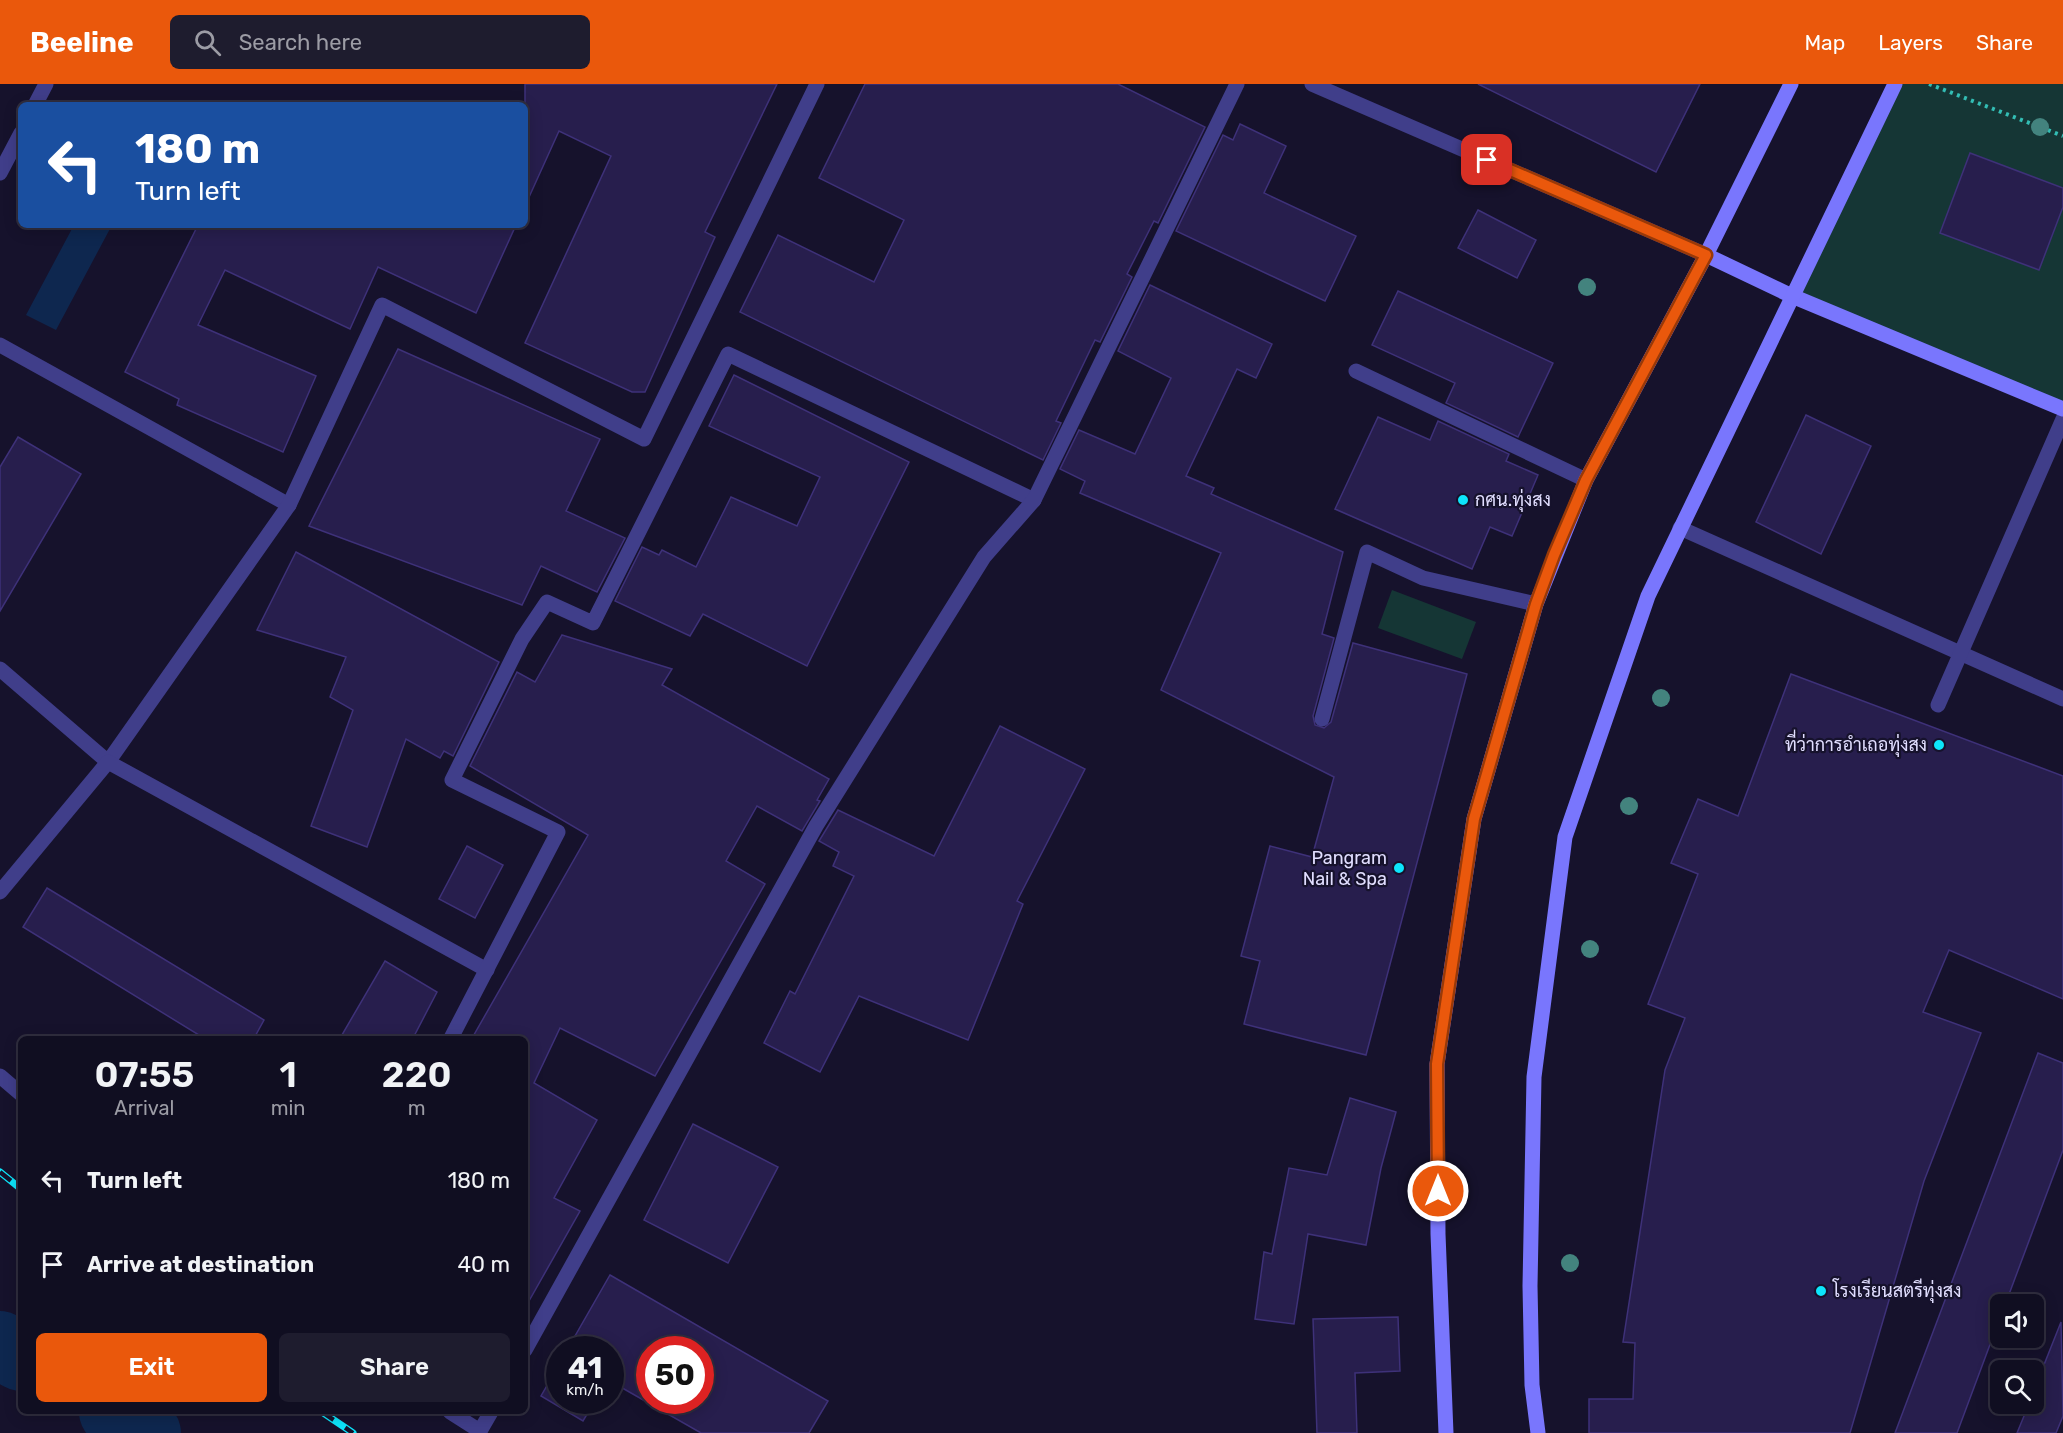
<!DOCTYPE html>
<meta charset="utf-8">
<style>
:root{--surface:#100e21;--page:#1e1c2e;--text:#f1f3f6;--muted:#9c9ca5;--line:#302e3f;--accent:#ea580c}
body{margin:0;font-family:Rubik,Sarabun,sans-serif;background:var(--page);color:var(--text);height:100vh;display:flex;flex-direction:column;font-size:22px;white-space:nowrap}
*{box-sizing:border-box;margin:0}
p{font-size:20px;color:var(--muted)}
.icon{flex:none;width:33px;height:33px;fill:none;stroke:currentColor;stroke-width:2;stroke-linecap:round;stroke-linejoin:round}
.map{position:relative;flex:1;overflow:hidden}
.panel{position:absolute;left:18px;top:952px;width:510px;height:378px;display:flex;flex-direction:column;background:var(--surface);border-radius:9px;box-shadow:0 3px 15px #0003,0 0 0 2px var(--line)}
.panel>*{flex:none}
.guide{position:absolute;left:18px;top:18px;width:510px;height:126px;border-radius:9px;box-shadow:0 3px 15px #0003,0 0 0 2px var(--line);background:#1a4fa0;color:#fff;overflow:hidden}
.buttons{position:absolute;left:1990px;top:1210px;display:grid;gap:12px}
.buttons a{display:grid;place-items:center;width:54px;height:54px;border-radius:9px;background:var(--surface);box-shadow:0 3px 15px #0003,0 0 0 2px var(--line);font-size:30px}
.speed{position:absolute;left:546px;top:1252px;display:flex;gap:12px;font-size:30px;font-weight:700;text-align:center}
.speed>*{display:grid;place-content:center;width:78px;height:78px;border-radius:50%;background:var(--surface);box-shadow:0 3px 15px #0003,0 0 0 2px var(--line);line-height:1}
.speed small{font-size:15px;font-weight:400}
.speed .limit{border:9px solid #d22;background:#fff;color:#111}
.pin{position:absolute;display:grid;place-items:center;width:51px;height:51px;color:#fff;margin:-26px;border-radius:12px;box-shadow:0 3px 9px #0006}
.me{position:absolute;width:66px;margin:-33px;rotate:0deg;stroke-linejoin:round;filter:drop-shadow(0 0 4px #0008)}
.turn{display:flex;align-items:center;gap:21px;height:126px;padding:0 18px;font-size:27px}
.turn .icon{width:78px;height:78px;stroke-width:2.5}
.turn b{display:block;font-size:42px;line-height:51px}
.eta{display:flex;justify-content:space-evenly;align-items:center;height:102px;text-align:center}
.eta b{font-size:36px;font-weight:600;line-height:42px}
.primary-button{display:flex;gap:12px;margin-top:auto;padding:12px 18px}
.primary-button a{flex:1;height:69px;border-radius:9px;background:var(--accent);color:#fff;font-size:24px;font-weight:600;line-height:69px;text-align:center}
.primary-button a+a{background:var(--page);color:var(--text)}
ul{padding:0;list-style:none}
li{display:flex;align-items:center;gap:18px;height:84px;padding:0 18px}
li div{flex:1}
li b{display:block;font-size:22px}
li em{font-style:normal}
header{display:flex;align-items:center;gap:36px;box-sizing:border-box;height:84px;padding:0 30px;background:var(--accent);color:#fff}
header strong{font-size:28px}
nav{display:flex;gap:33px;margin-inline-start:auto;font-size:21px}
.search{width:420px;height:54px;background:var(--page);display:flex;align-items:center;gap:15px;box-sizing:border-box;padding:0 21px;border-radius:9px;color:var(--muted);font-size:22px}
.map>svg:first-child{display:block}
.green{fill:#153635}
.water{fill:#0e274f}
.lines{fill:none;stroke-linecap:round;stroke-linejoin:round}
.river{stroke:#0e274f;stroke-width:68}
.building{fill:#271e4d;stroke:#3e3179;stroke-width:1.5;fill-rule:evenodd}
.path{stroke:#33bdb4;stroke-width:4;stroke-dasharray:3 4.5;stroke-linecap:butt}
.lane{stroke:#403e8a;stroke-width:15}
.street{stroke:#403e8a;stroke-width:15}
.secondary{stroke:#7976fd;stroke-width:15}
.rail-casing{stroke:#0de5fb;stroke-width:7}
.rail{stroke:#16122c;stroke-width:4.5;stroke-dasharray:14;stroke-linecap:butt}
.tree{fill:#43837e}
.route-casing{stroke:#983908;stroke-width:15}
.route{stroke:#ea580c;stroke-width:10}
.poi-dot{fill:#0de5fb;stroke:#16122c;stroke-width:2}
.labels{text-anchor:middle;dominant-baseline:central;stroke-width:4.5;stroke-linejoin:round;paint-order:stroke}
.poi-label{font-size:18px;fill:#e1deff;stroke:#16122c;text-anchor:start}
</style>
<header>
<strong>Beeline</strong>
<div class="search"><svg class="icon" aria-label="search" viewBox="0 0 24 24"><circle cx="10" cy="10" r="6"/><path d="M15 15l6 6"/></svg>Search here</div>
<nav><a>Map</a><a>Layers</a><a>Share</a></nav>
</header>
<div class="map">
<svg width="2063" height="1349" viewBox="0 0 2063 1349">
<rect width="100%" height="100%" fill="#16122c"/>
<g class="green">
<polygon points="1895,0 2063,0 2063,325 1792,212"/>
<polygon points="1392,506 1476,538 1462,575 1378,544"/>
</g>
<polygon class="water" points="74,141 112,141 56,246 26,231"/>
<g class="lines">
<g class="river">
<polyline points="0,1261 21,1273"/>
<polyline points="113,1328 147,1349"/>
</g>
</g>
<g class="building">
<polygon points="525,0 777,0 705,148 715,153 645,308 632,308 525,259 611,72 559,47 525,122"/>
<polygon points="865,0 1118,0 1205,43 1158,139 1154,137 1127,190 1132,193 1100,258 1095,256 1056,337 1061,339 1043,376 740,228 778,151 874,198 904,136 819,94"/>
<polygon points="1478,0 1700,0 1656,88"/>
<polygon points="1240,40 1286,62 1264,109 1356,152 1325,217 1176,147 1223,51 1233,56"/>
<polygon points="1970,69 2063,104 2063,123 2039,186 1940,149"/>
<polygon points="1478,126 1536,156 1517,194 1458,164"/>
<polygon points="198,141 516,141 476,229 378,183 350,245 225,186 198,241 316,292 283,368 177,321 179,315 125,288"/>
<polygon points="1150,201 1272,260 1256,294 1237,285 1186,392 1214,404 1211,410 1343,468 1322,550 1334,554 1313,632 1315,641 1324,644 1331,638 1353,559 1467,590 1366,971 1244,940 1260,877 1241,872 1270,762 1312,773 1334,693 1161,606 1221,469 1080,409 1085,397 1060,385 1079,346 1135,370 1171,294 1118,267"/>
<polygon points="1398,207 1553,279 1518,353 1446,319 1455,299 1372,261"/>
<polygon points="398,265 600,355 566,427 625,454 597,508 541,482 522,521 309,442"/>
<polygon points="734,291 909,378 807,582 703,530 690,552 615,517 642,463 659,471 662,466 696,483 731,413 797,442 820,393 709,342"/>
<polygon points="1806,331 1871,362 1821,470 1756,438"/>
<polygon points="1378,333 1430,356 1438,337 1509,370 1506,377 1538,391 1512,452 1490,443 1472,485 1335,425"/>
<polygon points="18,353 81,390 0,527 0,383"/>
<polygon points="296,468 499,578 453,672 444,667 440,674 406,655 367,763 311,742 353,626 330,613 346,573 257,546"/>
<polygon points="562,551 672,585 662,601 829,695 817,716 820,717 802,747 757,722 726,777 765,800 655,992 560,944 534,999 597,1036 554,1114 580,1127 525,1224 525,956 471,956 588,751 470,682 517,588 535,598"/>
<polygon points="1791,590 2063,692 2063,915 1949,866 1923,928 1981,949 1924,1097 1850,1349 1589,1349 1589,1315 1633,1315 1635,1259 1623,1258 1665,986 1685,934 1648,920 1698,790 1671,779 1698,715 1738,732"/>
<polygon points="1000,642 1085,685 1017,817 1023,820 968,956 859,912 820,988 764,959 790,907 795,910 854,792 833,782 839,768 819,757 838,726 934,772"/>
<polygon points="467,762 503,781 475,834 439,815"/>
<polygon points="47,804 264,936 253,956 207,956 23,843"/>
<polygon points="385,877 437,908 412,956 339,956"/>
<polygon points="2038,969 2063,979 2063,1066 2005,1221 2001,1221 2001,1231 1957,1349 1895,1349"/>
<polygon points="1350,1014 1396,1028 1381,1084 1366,1161 1308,1150 1294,1240 1255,1235 1264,1168 1272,1170 1289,1084 1327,1091"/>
<polygon points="693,1040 778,1083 728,1179 644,1136"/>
<path d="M 610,1191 L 828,1317 L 809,1349 L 701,1349 L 610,1297 L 610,1266 L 567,1266 ZM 650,1266 L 700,1266 L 700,1317 L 650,1317 Z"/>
<polygon points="1398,1233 1400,1287 1355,1289 1357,1349 1317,1349 1313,1235"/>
<polygon points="2061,1238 2063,1332 2056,1349 2017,1349 2029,1320 2034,1320 2034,1306"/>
<polygon points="560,1279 560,1317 595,1317 583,1337 541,1312"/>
</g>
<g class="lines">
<polyline class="path" points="1929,0 2063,52"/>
<g class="lane">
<polyline points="1356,287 1586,396"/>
<polyline points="1680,444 2063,615"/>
<polyline points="1938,621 2063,335"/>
</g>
<g class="street">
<polyline points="1312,0 1706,171"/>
<polyline points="35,21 46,0"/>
<polyline points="0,89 21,49"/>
<polyline points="0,261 289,421"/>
<polyline points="0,585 108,678 289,421 382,221 644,355 817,0"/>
<polyline points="1322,635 1367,468 1423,494 1536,520"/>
<polyline points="0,808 108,678 487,886"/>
<polyline points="450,956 558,748 452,696 522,555 547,518 593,539 728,270 1034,416"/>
<polyline points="0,992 21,1010"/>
<polyline points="525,1266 816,742 984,473 1034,416 1237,0"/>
<polyline points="450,1328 480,1347 491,1328"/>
</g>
<g class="secondary">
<polyline points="1706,171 1792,212 2063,325"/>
<polyline points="1446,1349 1438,1150 1437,980 1474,735 1536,520 1586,396 1706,171 1791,0"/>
<polyline points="1538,1349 1532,1301 1530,1202 1534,993 1565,753 1648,512 1895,0"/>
</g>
<defs>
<g id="rail">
<polyline points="0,1088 21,1105"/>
<polyline points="322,1328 353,1349"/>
</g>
</defs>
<use href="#rail" class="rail-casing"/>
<use href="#rail" class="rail"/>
</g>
<g class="tree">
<circle cx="2040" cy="43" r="9"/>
<circle cx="1587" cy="203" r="9"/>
<circle cx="1661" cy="614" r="9"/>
<circle cx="1629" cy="722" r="9"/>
<circle cx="1590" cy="865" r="9"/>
<circle cx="1570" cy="1179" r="9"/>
</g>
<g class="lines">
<defs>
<polyline id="route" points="1438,1107 1437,980 1474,735 1536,520 1554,471 1586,396 1706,171 1487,76"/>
</defs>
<use href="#route" class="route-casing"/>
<use href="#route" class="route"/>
</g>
<g class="poi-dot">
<circle cx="1463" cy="416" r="6"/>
<circle cx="1939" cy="661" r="6"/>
<circle cx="1399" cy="784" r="6"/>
<circle cx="1821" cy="1207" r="6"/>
</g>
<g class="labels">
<g class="poi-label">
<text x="1475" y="416">กศน.ทุ่งสง</text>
<text x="1927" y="661" text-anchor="end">ที่ว่าการอำเถอทุ่งสง</text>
<text x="1387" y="774" text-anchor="end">Pangram<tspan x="1387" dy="21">Nail &amp; Spa</tspan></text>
<text x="1833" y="1207">โรงเรียนสตรีทุ่งสง</text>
</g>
</g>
</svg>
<div class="buttons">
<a><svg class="icon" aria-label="sound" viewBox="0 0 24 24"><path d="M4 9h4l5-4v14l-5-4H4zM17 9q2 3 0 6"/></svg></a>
<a><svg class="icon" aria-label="search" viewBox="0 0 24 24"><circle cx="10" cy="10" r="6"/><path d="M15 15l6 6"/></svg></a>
</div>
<div class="speed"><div>41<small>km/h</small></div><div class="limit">50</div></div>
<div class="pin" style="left:1487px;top:76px;background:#d93025"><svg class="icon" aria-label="arrive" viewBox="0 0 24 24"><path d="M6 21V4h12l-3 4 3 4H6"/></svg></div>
<svg class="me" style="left:1438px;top:1107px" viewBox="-20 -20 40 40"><circle r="17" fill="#ea580c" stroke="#fff" stroke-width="3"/><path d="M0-11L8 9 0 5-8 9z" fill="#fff"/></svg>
<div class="guide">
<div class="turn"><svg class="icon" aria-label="left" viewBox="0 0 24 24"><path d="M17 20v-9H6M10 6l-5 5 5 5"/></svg><div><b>180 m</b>Turn left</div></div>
</div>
<section class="panel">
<div class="eta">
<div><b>07:55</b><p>Arrival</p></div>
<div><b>1</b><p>min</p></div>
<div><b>220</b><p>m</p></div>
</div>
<ul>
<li><svg class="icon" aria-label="left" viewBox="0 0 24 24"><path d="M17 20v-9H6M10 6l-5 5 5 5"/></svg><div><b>Turn left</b></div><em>180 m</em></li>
<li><svg class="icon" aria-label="arrive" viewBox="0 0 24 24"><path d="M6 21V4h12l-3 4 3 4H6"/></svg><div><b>Arrive at destination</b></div><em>40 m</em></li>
</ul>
<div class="primary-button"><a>Exit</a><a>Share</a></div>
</section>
</div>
